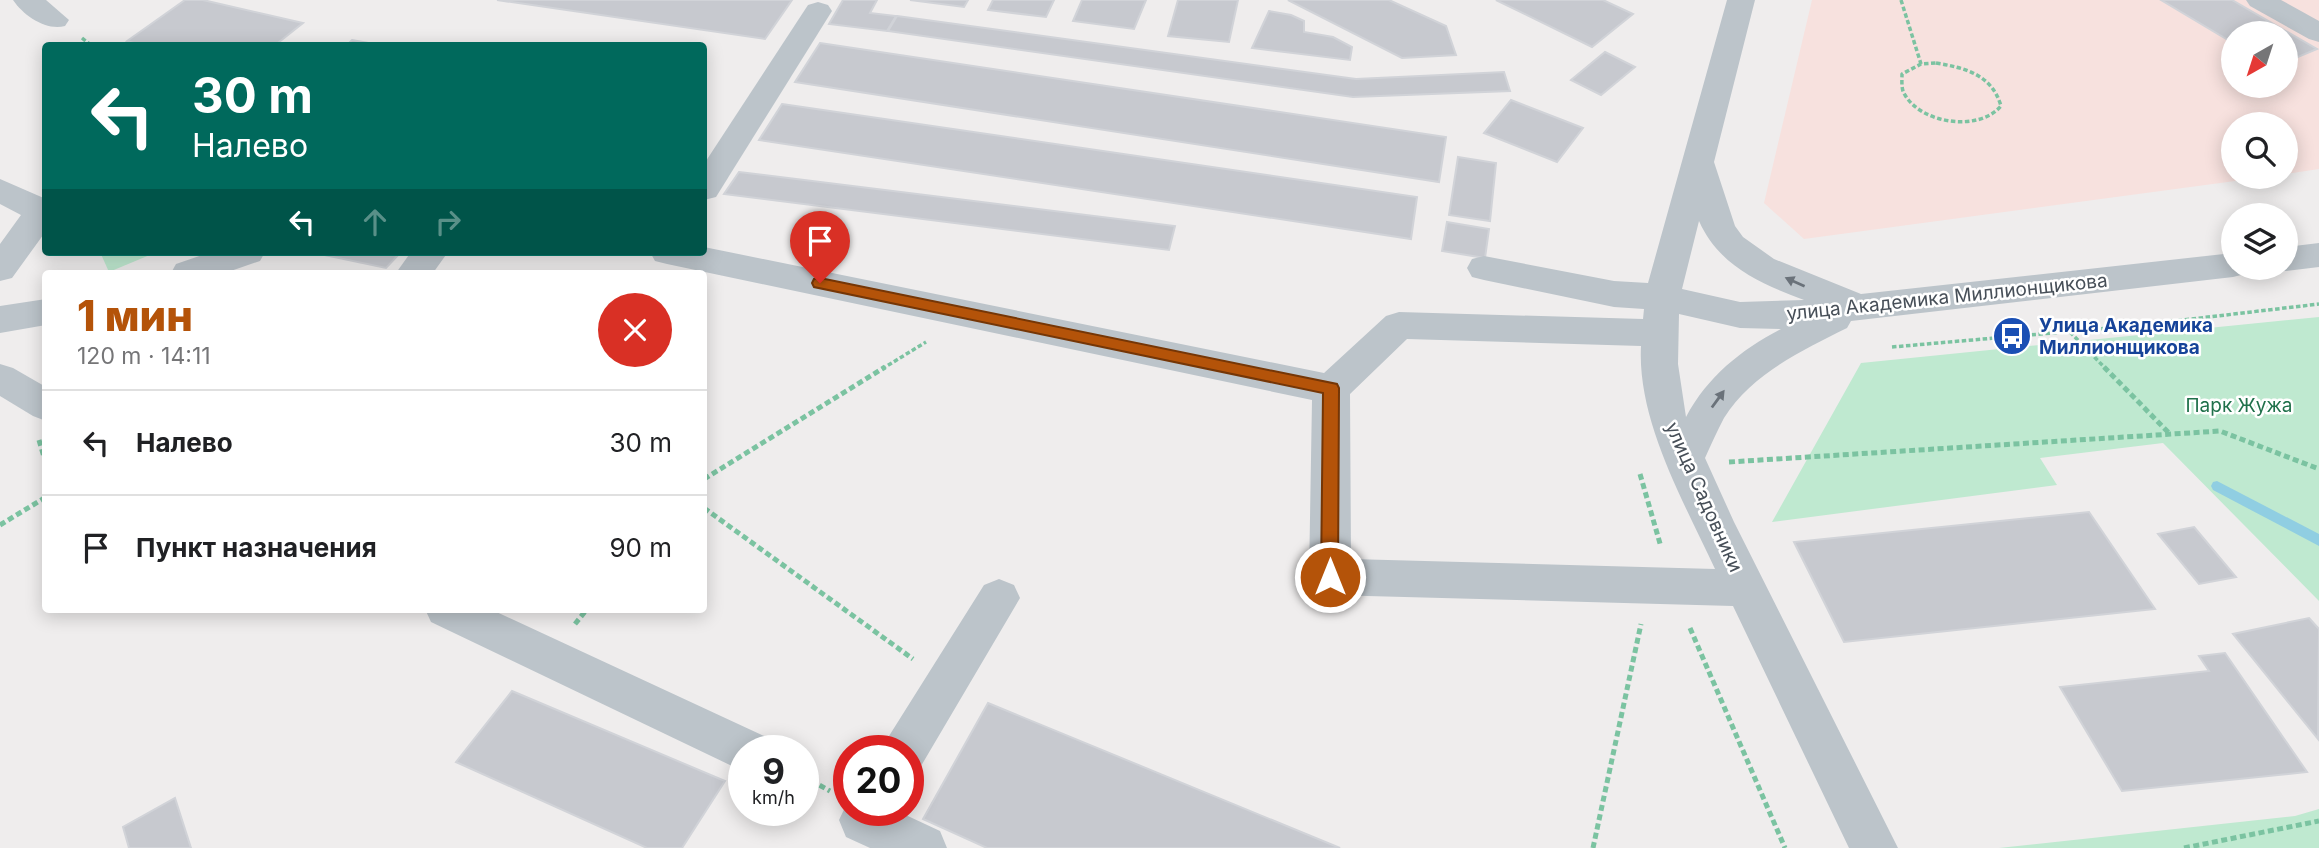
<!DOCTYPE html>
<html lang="ru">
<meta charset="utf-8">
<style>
:root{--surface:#fff;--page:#f6f6f6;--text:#202124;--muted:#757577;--line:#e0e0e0;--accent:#b45309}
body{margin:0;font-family:Inter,sans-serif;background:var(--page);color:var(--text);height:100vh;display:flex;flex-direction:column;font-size:26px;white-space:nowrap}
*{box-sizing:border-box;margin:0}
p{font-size:23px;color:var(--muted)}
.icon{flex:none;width:38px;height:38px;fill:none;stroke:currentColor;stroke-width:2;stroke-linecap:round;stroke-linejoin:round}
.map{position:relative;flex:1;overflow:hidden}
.details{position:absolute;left:42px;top:270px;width:665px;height:343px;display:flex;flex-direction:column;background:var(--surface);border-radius:7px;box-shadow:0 4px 18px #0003}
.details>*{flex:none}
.top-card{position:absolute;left:42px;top:42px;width:665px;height:214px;border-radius:7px;box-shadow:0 4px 18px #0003;background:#00695c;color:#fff;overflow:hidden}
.needle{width:46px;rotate:219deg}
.fabs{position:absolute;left:2221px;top:21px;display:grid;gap:14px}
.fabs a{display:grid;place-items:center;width:77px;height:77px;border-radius:50%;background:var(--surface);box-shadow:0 4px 18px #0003;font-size:35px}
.speed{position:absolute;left:728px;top:735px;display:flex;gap:14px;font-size:35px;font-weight:700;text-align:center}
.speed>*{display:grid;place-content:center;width:91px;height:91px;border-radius:50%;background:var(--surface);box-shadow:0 4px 18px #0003;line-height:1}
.speed small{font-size:18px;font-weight:400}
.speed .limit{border:10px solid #d22;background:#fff;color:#111}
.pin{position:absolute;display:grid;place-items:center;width:60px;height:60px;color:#fff;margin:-72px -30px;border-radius:50% 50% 50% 0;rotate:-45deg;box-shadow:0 0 7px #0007}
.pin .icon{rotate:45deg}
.me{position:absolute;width:77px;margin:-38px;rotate:0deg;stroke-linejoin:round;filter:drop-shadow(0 0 5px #0008)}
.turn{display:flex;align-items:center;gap:24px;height:147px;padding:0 35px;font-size:32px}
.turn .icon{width:91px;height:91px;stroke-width:2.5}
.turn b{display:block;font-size:49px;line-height:60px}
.lanes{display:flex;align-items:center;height:66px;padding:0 35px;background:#0003;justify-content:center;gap:35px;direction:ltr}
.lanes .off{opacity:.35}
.round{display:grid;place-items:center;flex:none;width:74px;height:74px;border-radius:37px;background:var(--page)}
.summary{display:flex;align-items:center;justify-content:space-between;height:119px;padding:0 35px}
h1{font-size:42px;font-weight:800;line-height:52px;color:var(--accent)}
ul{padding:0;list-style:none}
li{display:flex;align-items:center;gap:21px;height:105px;padding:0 35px;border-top:2px solid var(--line)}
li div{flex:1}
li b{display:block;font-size:26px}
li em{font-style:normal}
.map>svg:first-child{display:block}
.medical{fill:#f7e1de;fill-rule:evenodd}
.green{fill:#bfe9d0}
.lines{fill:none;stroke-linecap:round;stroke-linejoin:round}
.stream{fill:#90cee2;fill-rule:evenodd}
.building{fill:#c7c9cf;stroke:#d1d3d8;stroke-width:2}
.path-far1{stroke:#7bc3a1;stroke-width:3.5;stroke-dasharray:4.5 2.5;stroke-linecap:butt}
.path{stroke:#7bc3a1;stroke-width:5;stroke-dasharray:6 3.5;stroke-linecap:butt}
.minor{fill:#bcc4ca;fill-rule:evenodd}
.oneway{fill:#6a727a}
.route{fill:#b45309;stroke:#753606;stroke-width:2}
.labels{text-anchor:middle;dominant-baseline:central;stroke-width:5;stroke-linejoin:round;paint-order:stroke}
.street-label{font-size:19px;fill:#474f58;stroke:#fff}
.transit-label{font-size:19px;font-weight:bold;fill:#164399;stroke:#fff;text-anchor:start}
.park-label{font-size:19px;fill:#20714b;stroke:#fff}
</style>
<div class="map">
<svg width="2319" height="848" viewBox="0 0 2319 848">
<rect width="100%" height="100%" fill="#efeded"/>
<path class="medical" d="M 1812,0 L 2319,0 L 2319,169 L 2286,174 L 2286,124 L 2233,124 L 2233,177 L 2265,177 L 1804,239 L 1764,203 ZM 2233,33 L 2286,33 L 2286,86 L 2233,86 Z"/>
<g class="green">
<polygon points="100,252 157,252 109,272"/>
<polygon points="2319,317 2319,601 2163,443 2040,458 2057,485 1772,522 1861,363"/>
<polygon points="2319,809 2319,848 1999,848 2295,816"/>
</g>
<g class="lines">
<polygon class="stream" points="2217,481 2319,534 2319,546 2213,490 2211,486 2213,482"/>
</g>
<g class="building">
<polygon points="185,0 203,0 303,23 274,46 144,46 127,41"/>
<polygon points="497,0 792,0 765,39"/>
<polygon points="843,0 877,0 870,13 896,16 887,31 829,24"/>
<polygon points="910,0 968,0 964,7"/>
<polygon points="993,0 1054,0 1046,17 988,10"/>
<polygon points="1082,0 1146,0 1134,29 1073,21"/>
<polygon points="1178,0 1238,0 1229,42 1168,36"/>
<polygon points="1288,0 1389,0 1446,26 1456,55 1402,58"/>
<polygon points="1496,0 1603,0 1633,14 1592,47"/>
<polygon points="2161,0 2232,0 2317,49 2286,62 2286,33 2233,33 2233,43"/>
<polygon points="1269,11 1291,15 1304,21 1304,32 1333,37 1352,47 1350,60 1252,48"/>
<polygon points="897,16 1356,79 1504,72 1510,91 1353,97 888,31"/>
<polygon points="352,40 385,46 346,46"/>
<polygon points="820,43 1446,137 1439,182 795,82"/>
<polygon points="1605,52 1635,67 1601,95 1571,80"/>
<polygon points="1511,100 1583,128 1557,162 1484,133"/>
<polygon points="782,104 1417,197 1411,239 759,140"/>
<polygon points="1458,157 1496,163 1490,221 1449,215"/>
<polygon points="739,172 1175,226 1169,250 724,194"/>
<polygon points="1447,222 1489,229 1485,258 1442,251"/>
<polygon points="327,252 401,252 386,268 324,255"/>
<polygon points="2089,512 2155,609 1844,642 1794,542"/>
<polygon points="2194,527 2236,577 2199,584 2158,534"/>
<polygon points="2309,618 2319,629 2318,739 2233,634"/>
<polygon points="2225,653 2307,772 2122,791 2060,687 2209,671 2199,656"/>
<polygon points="512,691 725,781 682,848 647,848 456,762"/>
<polygon points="988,703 1340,848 987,848 923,819"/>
<polygon points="175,798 191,848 129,848 123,827"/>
</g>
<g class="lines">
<g class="path-far1">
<polyline points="1901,0 1921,64"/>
<polyline points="82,38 92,46"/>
<path d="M 1936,63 C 1966,68 1992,75 2001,106 C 1979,132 1922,124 1905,95 C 1901,90 1902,81 1902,74 L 1921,64 Z"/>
<polyline points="2070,332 2106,369"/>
<polyline points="1892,347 2132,326 2319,304"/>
<polyline points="882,369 926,342"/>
</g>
<g class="path">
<polyline points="2104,367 2170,434"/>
<polyline points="39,440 46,464"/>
<polyline points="1729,462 2220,431 2319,469"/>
<polyline points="1640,474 1661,547"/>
<polyline points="704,479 885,367"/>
<polyline points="704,508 913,659"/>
<polyline points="0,525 46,497"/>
<polyline points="575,624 587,609"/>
<polyline points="1690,628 1785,848"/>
<polyline points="803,776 830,791"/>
<polyline points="1593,848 1641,624"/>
<polyline points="2184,848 2319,821"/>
</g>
<g class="minor">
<path d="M 13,0 L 46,0 L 69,20 L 65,26 C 46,31 24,16 13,0 Z"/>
<path d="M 1727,0 L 1755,0 L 1714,162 L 1735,226 L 1743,237 L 1774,259 L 1861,294 L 2233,253 L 2233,268 L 2249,268 L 2245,274 L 2233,277 L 1851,321 L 1847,328 C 1801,351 1752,374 1724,418 C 1717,431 1711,445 1705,458 L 1734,522 L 1898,848 L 1849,848 L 1733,606 L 1330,595 L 1315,590 L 1309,577 L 1312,400 L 667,264 L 655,261 L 650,252 L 704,252 L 704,247 L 1324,373 L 1386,316 L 1399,312 L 1643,319 L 1644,309 L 1614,307 L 1484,280 L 1472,277 L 1467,268 L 1472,259 L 1484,256 L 1614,281 L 1648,283 ZM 1699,221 C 1719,266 1761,284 1804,300 L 1740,302 L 1682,289 ZM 1679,314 L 1740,328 L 1781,329 C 1741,350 1708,376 1686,417 L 1678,364 ZM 1407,339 L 1641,346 C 1637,421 1684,502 1715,569 L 1351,559 L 1350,394 Z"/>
<polygon points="2246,0 2281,0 2319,21 2319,42 2309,39 2250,6"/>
<polygon points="818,2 828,5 832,11 716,197 704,200 704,164 808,5"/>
<polygon points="0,179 46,199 46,231 12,278 0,281 0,244 21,215 0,204"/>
<polygon points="2319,243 2319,267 2286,271 2274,268 2286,268 2286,247"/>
<polygon points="211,252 265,252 260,261 225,273 171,273 176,264"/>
<polygon points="411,252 448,252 433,273 396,273"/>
<polygon points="46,299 46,325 0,333 0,306"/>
<polygon points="0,364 13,368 46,387 46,421 33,416 0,396"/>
<polygon points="999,579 1014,585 1020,598 921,766 908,772 908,751 882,751 889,736 984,585"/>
<polygon points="425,609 490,609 764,736 771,751 744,751 744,771 732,766 431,622"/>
<polygon points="849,799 849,810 895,810 940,831 947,848 870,848 846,837 839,820"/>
</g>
</g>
<defs><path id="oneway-solid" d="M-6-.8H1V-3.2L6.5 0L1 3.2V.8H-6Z" transform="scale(1.75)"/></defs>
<g class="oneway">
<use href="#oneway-solid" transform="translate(1795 282) rotate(-156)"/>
<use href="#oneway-solid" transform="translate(1718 399) rotate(-54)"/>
</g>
<polygon class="route" points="820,278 1337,384 1339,388 1338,577 1336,583 1330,585 1323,583 1321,577 1323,393 814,287 812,283 814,279"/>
<defs>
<symbol id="bus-disc" viewBox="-11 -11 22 22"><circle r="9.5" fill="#1a4fb4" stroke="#fff"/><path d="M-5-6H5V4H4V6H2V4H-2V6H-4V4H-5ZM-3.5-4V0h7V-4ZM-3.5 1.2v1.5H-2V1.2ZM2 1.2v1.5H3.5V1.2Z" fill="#fff"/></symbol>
</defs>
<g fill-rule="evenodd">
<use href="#bus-disc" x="1990" y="314" width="44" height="44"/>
</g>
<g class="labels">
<g class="street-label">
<text transform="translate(1947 297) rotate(-6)">улица Академика Миллионщикова</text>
<text transform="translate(1704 497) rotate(66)">улица Садовники</text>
</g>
<g class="transit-label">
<text x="2039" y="325">Улица Академика<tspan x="2039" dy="22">Миллионщикова</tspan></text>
</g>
<g class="park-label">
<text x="2239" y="405">Парк Жужа</text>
</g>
</g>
</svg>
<div class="fabs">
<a><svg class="needle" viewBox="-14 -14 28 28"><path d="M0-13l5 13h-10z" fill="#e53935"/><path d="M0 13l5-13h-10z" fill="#757577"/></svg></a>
<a><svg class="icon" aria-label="search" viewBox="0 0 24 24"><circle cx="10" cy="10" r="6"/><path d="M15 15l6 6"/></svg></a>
<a><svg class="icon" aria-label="layers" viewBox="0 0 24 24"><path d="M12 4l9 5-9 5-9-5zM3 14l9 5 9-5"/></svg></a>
</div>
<div class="speed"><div>9<small>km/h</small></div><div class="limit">20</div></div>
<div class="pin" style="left:820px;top:283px;background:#d93025"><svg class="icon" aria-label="arrive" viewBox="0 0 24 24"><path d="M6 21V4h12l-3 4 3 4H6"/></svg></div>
<svg class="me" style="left:1330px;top:577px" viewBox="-20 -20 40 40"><circle r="17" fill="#b45309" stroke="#fff" stroke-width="3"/><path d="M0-11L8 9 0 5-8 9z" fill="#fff"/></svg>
<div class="top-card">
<div class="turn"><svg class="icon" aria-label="left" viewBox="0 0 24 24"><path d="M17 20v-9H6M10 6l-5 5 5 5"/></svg><div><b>30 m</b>Налево</div></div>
<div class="lanes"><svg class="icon" aria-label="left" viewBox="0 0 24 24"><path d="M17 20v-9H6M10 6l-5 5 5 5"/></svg><svg class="icon off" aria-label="ahead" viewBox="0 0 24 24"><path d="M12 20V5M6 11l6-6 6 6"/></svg><svg class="icon off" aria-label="right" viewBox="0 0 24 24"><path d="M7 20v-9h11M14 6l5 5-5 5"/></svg></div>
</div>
<section class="details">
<div class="summary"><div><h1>1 мин</h1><p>120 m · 14:11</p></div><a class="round" style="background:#d93025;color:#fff"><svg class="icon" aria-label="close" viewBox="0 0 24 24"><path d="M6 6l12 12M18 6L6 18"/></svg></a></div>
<ul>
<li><svg class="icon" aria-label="left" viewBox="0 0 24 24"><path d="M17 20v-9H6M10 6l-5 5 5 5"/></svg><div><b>Налево</b></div><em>30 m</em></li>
<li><svg class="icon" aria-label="arrive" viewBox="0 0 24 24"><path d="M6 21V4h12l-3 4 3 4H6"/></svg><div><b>Пункт назначения</b></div><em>90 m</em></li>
</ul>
</section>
</div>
